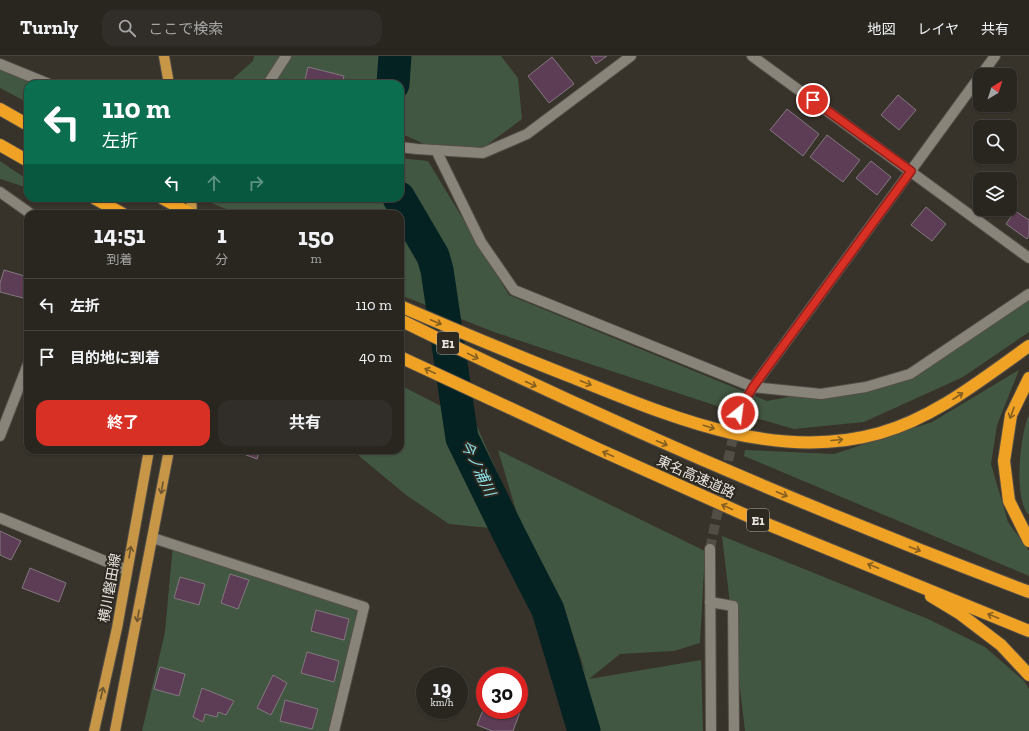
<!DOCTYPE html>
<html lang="ja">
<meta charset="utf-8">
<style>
:root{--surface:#292620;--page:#312e29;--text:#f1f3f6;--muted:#a5a5a5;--line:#45433e;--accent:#d93025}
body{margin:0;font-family:"Zilla Slab","Noto Sans JP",serif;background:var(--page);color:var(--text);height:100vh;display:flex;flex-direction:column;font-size:15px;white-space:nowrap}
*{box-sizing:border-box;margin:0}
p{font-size:13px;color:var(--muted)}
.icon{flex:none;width:22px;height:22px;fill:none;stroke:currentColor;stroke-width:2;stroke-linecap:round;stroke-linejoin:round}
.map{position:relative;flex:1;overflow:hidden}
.side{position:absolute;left:24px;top:154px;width:380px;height:244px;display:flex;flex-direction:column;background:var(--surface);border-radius:12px;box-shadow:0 1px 3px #0004,0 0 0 1px var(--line)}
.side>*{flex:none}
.banner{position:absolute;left:24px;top:24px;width:380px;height:122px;border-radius:12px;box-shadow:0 1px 3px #0004,0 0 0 1px var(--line);background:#0b6e4f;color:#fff;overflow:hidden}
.needle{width:26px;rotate:38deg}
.fabs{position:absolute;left:973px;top:12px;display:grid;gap:8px}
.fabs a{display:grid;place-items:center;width:44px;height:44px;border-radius:8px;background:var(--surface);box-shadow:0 1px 3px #0004,0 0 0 1px var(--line);font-size:20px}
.speed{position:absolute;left:416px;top:611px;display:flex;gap:8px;font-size:20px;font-weight:700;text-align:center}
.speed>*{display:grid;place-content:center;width:52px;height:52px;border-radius:50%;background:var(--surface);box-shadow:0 1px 3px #0004,0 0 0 1px var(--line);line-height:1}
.speed small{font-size:10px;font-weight:400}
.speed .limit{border:6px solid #d22;background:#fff;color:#111}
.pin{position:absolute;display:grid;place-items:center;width:34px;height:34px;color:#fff;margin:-17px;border:2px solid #fff;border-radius:50%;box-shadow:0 1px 4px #0007}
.me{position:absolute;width:44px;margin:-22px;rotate:29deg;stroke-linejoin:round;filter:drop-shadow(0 0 3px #0008)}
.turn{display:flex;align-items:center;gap:14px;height:84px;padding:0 12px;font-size:18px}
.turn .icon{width:52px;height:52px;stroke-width:2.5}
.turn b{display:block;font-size:28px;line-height:34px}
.lanes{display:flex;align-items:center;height:38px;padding:0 12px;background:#0003;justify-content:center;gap:20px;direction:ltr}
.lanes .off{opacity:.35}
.eta{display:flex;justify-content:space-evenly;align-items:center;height:68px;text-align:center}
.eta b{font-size:24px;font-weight:700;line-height:28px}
.button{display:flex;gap:8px;margin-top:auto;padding:8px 12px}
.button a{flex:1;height:46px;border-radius:12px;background:var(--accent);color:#fff;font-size:16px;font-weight:700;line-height:46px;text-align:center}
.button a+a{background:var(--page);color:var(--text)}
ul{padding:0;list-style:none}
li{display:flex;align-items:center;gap:12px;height:52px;padding:0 12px;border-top:1px solid var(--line)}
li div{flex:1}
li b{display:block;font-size:15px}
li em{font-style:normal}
header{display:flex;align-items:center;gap:24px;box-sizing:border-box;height:56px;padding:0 20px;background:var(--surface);border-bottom:1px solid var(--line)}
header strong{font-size:19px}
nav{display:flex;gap:22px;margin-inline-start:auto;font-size:14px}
.search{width:280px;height:36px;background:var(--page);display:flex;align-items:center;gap:10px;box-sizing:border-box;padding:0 14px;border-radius:12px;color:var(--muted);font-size:15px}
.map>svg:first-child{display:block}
.green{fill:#425741;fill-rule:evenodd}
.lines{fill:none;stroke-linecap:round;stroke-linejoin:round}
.river{stroke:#052223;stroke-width:33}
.building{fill:#5d3d55;stroke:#82787f}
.minor-tunnel{stroke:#524d45;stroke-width:10;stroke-dasharray:10 5;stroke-linecap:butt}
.minor-casing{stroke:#534f48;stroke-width:12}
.major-casing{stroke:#534f48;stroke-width:12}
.highway-casing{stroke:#534f48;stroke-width:14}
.minor{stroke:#89847a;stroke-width:10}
.major{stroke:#c79646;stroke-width:10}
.highway{stroke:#f0a224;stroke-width:12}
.oneway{stroke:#855f22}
.oneway2{stroke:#6b542f}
.route-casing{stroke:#8d1f18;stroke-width:10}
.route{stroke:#d93025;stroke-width:7}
.labels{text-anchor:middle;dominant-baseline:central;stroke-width:4;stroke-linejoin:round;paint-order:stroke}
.shield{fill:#2d2820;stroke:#b1ada7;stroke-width:1}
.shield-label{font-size:13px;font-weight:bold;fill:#e9e6e1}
.street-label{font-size:14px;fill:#e9e6e1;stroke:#2d2820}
.water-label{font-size:15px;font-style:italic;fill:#8be4ea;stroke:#2d2820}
</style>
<header>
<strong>Turnly</strong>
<div class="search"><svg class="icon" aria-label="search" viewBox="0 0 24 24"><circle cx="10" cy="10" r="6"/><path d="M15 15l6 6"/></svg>ここで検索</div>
<nav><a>地図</a><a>レイヤ</a><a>共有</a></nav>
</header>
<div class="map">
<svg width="1029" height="675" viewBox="0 0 1029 675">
<rect width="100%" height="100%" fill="#37322a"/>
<g class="green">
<polygon points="254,0 501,0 518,22 522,63 483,92 437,90 422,87 400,77 400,28 227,28 253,5"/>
<polygon points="0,9 40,28 28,28 28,47 0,32"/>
<polygon points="400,102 428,105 509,239 767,345 910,318 1029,240 1029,276 963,321 864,366 794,373 738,357 494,276 403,240 400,238 400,158 238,158 207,145 207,142 400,142"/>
<polygon points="0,105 28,124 28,132 0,123"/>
<polygon points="1019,314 997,369 991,408 1008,466 1029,495 1029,520 744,400 745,394 834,398 932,366"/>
<path d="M 400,329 L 476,368 L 520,468 L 498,394 L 705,495 L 700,587 L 674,595 L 620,598 L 589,623 L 701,604 L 703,675 L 572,675 L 555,613 L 451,368 L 490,472 L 449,468 L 406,439 L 352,394 L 400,394 ZM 525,478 L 566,559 L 586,618 L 525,479 Z"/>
<path d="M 1029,359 L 1029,459 C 1013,445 1020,377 1029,359 Z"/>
<polygon points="722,480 928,563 985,591 1024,625 1029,633 1029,675 745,675"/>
<polygon points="173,488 364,551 334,675 142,675 165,576"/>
</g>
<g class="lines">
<g class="river">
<polyline points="393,28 395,0"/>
<polyline points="399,142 433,200 437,214 462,382 510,480 548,554 584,675"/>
</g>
</g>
<g class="building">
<polygon points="591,0 607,0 596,8"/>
<polygon points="552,1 574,28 549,47 528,20"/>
<polygon points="308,11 344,20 342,28 304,28"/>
<polygon points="898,39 916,54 899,74 881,59"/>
<polygon points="787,53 819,78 803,100 770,74"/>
<polygon points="827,79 860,104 843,126 810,101"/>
<polygon points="871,105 891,121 877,139 856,122"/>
<polygon points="926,151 946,168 932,185 911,169"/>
<polygon points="1015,155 1029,164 1029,180 1027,183 1006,168"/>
<polygon points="4,214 28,221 23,242 0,236 0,227"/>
<polygon points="233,394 260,394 257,403"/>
<polygon points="0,475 21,485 11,504 0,499"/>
<polygon points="30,512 66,527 59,546 22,532"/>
<polygon points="230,518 249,524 238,553 221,547"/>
<polygon points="180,521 205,528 199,549 174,542"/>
<polygon points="316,554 349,563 344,584 311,575"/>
<polygon points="307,596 339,605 334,626 301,617"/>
<polygon points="160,611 185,618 179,640 154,633"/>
<polygon points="273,619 287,627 271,659 257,652"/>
<polygon points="202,632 234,645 226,659 218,656 217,661 205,658 203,666 193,661"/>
<polygon points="285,644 318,653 312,673 280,665"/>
<polygon points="485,649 485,654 514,654 520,656 513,675 492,675 477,669"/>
</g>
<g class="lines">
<polyline class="minor-tunnel" points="710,493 738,357"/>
<defs>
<g id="minor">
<polyline points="752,0 1029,202"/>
<polyline points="0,8 49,28"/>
<polyline points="981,19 995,0"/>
<polyline points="268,28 286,0"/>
<polyline points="400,91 417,93 483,97 527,78 631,0"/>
<polyline points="436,94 481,186 514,234 753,331 821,338 866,331 910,318 1029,238"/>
<polyline points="0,136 31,158"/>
<polyline points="738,357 753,331 980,20"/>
<polyline points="0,380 28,308"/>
<polyline points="0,462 127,514"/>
<polyline points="153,482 364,551 334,675"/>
<polyline points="710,493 711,675"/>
<polyline points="710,546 733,550 734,675"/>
</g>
<g id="major">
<polyline points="164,0 169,28"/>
<polyline points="191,142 192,158"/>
<polyline points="94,675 117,572 149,394"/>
<polyline points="115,675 169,394"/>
</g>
<g id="highway">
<polyline points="0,53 28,69"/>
<polyline points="0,89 28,105"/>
<polyline points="94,142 123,158"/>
<polyline points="162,142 191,158"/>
<path d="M 400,250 C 458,275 515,299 574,322 C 669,360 775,407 880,377 C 936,361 982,323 1029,290"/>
<path d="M 400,264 C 605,365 815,455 1029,536"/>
<polyline points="400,301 598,393 750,461 1029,575"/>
<polyline points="1029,322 1011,359 1004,405 1009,445 1029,485"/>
<polyline points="931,540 959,557 1001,589 1029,619"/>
</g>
</defs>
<use href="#minor" class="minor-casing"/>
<use href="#major" class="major-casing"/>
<use href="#highway" class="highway-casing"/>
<use href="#minor" class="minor"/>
<use href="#major" class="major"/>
<use href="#highway" class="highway"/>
</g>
<defs><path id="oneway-shaft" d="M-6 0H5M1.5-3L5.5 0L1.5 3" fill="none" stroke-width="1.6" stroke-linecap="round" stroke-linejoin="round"/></defs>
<g class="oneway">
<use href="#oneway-shaft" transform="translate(436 266) rotate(23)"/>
<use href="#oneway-shaft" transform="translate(473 300) rotate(26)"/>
<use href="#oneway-shaft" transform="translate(430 315) rotate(-155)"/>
<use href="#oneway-shaft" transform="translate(586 327) rotate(22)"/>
<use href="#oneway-shaft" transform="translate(531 328) rotate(25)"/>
<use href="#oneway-shaft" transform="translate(958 340) rotate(-33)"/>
<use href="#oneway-shaft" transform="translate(1012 357) rotate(110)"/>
<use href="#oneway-shaft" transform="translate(709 371) rotate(17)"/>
<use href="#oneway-shaft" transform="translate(837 384) rotate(-5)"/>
<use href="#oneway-shaft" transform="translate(662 387) rotate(23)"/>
<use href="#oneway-shaft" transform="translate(608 398) rotate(-156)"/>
<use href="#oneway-shaft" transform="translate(782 438) rotate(23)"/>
<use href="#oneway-shaft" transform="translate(727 451) rotate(-156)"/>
<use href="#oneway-shaft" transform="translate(915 493) rotate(21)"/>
<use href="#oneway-shaft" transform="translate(873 510) rotate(-158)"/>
<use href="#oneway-shaft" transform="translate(993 560) rotate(-158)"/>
</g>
<g class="oneway2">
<use href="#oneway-shaft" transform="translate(162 432) rotate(100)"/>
<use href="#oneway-shaft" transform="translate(130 496) rotate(-80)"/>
<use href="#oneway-shaft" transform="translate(138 560) rotate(100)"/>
<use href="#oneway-shaft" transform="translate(102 637) rotate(-77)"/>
</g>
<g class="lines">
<defs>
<polyline id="route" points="738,357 753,331 911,115 813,44"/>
</defs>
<use href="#route" class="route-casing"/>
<use href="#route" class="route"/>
</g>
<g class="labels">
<g class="shield">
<rect x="437" y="276" width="22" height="22" rx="3"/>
<rect x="747" y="453" width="22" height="22" rx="3"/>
</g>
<g class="shield-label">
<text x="448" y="287">E1</text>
<text x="758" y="464">E1</text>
</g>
<g class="street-label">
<text transform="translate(696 421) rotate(24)">東名高速道路</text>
<text transform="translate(110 532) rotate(-80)">横川磐田線</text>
</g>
<g class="water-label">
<text transform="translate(478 412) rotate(64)">今ノ浦川</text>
</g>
</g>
</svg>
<div class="fabs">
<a><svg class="needle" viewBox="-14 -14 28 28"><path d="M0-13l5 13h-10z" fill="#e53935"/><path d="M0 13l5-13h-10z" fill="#a5a5a5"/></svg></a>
<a><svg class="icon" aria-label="search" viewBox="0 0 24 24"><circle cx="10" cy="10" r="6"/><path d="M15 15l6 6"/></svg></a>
<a><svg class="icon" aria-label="layers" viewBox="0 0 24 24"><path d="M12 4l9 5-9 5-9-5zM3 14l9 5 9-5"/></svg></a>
</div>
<div class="speed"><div>19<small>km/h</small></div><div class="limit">30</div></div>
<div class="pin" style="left:813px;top:44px;background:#d93025"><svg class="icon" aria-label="arrive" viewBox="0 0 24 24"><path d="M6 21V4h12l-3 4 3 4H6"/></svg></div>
<svg class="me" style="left:738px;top:357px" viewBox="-20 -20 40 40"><circle r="17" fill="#d93025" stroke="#fff" stroke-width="3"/><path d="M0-11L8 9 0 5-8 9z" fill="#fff"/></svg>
<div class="banner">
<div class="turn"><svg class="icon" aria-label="left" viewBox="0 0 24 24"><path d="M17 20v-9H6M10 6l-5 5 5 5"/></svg><div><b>110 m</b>左折</div></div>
<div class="lanes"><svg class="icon" aria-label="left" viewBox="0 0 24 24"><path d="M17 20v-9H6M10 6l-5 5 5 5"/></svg><svg class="icon off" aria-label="ahead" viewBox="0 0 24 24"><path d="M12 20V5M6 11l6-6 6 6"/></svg><svg class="icon off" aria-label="right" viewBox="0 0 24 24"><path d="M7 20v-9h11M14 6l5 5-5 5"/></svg></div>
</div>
<section class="side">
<div class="eta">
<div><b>14:51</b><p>到着</p></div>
<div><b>1</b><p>分</p></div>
<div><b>150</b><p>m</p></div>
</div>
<ul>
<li><svg class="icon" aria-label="left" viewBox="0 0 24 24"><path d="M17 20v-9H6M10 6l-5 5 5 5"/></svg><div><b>左折</b></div><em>110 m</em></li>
<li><svg class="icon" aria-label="arrive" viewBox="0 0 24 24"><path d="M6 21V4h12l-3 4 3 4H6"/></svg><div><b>目的地に到着</b></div><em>40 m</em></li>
</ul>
<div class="button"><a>終了</a><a>共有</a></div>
</section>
</div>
